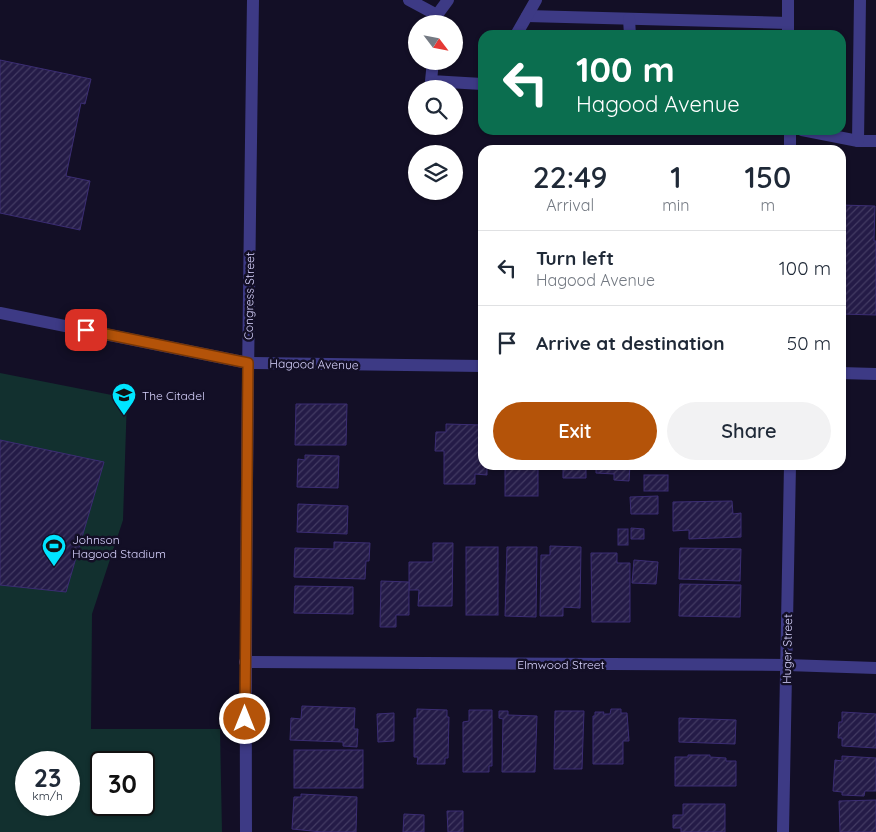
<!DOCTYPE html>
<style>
:root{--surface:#fff;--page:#f2f2f3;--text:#1f2937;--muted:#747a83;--line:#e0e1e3;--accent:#b45309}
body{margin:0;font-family:Quicksand,sans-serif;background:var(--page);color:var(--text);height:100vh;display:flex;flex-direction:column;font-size:19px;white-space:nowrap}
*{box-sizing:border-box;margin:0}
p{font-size:16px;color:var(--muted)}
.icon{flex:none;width:28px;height:28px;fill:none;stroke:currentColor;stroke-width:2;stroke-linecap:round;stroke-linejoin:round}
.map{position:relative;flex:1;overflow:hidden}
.drawer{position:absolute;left:478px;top:145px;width:368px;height:325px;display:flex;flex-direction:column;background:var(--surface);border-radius:15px;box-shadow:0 1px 4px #0004}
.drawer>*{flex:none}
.top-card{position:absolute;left:478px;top:30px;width:368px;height:105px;border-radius:15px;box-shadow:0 1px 4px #0004;background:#0b6e4f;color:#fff;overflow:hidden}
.needle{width:32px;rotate:122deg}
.controls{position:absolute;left:408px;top:15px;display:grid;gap:10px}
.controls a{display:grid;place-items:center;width:55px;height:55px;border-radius:50%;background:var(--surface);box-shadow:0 1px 4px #0004;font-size:25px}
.speed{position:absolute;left:15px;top:751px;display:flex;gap:10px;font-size:25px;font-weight:700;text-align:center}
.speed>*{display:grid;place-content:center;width:65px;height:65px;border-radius:50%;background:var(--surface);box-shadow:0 1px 4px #0004;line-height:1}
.speed small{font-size:12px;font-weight:400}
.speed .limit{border:2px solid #111;border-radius:8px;background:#fff;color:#111}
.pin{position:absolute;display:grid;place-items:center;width:42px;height:42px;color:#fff;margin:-21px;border-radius:10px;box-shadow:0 2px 8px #0006}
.me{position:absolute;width:55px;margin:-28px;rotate:0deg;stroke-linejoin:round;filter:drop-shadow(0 0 4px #0008)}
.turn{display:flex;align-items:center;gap:18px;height:105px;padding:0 15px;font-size:22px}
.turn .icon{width:65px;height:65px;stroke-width:2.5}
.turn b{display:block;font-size:35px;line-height:42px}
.eta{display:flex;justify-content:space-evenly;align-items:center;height:85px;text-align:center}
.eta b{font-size:30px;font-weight:600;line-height:35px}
.primary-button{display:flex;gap:10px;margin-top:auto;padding:10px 15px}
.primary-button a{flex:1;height:58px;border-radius:30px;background:var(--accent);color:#fff;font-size:20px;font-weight:600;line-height:58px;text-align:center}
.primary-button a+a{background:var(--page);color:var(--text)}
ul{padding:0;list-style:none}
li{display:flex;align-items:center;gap:15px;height:75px;padding:0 15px;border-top:1px solid var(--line)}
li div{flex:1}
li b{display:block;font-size:19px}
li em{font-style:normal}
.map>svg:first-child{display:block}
.garden{fill:#12302f;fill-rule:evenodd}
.building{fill:url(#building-hatch);stroke:#3b2d73}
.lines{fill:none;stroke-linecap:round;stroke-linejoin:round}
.minor{stroke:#3d3a85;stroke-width:12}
.route-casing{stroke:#753606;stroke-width:12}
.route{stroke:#b45309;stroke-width:9}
.labels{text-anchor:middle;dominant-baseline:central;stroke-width:5;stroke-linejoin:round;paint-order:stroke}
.street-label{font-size:12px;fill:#d9d4ff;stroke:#130f26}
.poi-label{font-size:12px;fill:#d9d4ff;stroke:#130f26;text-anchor:start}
</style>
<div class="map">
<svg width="876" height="832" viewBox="0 0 876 832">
<defs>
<pattern id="building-hatch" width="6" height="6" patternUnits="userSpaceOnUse" patternTransform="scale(1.25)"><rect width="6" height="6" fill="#241b47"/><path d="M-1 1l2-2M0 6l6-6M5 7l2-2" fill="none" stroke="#433b63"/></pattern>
</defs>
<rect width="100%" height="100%" fill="#130f26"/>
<path class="garden" d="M 0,373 L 127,398 L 123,520 L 92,614 L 91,729 L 220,729 L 222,832 L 0,832 ZM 26,762 L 69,762 L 69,805 L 26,805 ZM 101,762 L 144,762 L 144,805 L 101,805 Z"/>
<g class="building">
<polygon points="0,60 91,79 85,104 81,103 66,176 90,181 80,230 0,213"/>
<polygon points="840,205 875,206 874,241 876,241 876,315 840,314 842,279 840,279"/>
<polygon points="296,404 347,404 346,445 295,445"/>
<polygon points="446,424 482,425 482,465 487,465 487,475 475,474 475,484 444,484 444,451 435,451 436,432 446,432"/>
<polygon points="0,440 104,462 66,592 0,585"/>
<polygon points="305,455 339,456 338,488 297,487 298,459 305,460"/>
<rect x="505" y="465" width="33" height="31"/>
<polygon points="552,465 586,465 586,478 563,478 563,469 552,469"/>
<polygon points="596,465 630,465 629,481 614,480 614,474 596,473"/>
<rect x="644" y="475" width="24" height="16"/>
<polygon points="658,496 658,514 631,514 630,497"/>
<polygon points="732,501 733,514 741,513 741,537 689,539 689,530 673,531 673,502"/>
<polygon points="298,504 348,506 347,534 297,532"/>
<polygon points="631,528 644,529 644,539 631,539"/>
<rect x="618" y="529" width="10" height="16"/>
<polygon points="334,542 370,543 369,561 366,561 365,579 294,577 295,548 334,549"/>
<polygon points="433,543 453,543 452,606 418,606 419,590 409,590 409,562 433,562"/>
<polygon points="550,546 581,547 580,608 563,607 563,616 540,616 541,555 550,555"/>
<rect x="466" y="547" width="32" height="68"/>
<polygon points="507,547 537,547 536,617 505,616"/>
<polygon points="680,548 741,549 740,581 679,579"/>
<polygon points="591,553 617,553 617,563 630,563 630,622 592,622"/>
<polygon points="634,560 658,562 656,584 632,583"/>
<polygon points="381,581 409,582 409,615 396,615 396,627 380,627"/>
<polygon points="680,584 741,585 740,617 679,616"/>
<polygon points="295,586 353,587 353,614 294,613"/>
<polygon points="302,706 355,708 354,729 358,729 357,747 343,746 343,742 290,740 291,718 301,719"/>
<polygon points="417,709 447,710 447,717 449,717 448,758 445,758 445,764 417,764 418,757 414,757 414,718 417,718"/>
<polygon points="611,709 621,709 621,713 627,713 629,741 623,741 623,764 593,764 593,716 595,716 595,712 604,712 603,714 610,714"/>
<polygon points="469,710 492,710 492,766 489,766 489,772 463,772 463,722 469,721"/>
<polygon points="499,711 508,711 508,715 537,716 535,772 502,772 503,719 499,718"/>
<polygon points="555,711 584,711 582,769 554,769"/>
<polygon points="842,712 876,714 876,748 842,746 842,738 838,738 839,722 842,722"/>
<polygon points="394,713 394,741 378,742 377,714"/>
<polygon points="679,718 736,720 735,744 679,742"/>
<rect x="294" y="750" width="69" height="38"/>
<polygon points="688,755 710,755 710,757 726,758 726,761 736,761 736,786 675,786 675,757 688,757"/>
<polygon points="842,756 876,758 876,791 865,791 864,796 842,795 842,792 833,791 835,760 842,761"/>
<polygon points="301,794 357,797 356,832 322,832 292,829 294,797 301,797"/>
<polygon points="876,800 876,832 840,832 839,801"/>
<polygon points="683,804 725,804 725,832 681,832 681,828 673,828 673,815 683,815"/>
<polygon points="447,811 463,811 463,832 448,832"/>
<polygon points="404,814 424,815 424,832 403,832"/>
</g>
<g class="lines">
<g class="minor">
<polyline points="409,0 437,15"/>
<polyline points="437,15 448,0"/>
<polyline points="527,16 788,23"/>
<polyline points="629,19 630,35"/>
<polyline points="516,35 536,0"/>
<polyline points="788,35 788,0"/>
<polyline points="433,61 431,81 482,84"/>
<polyline points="802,130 858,141 876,141"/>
<polyline points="858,141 860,0"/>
<polyline points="790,150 790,130"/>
<polyline points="0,313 248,363 482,366"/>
<polyline points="840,373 876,374"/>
<polyline points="245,662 787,665 876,668"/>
<path d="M 246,832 C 245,555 249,277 253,0"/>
<polyline points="783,832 790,465"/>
</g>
</g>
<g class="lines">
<defs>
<polyline id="route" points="86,330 248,363 245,719"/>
</defs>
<use href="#route" class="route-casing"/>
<use href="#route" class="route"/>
</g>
<defs>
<symbol id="university-pin" viewBox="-11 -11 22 30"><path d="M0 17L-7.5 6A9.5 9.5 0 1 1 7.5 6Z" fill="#00e5ff" stroke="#130f26"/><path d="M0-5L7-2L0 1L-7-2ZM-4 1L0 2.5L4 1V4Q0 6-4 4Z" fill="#111"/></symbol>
<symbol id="stadium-pin" viewBox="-11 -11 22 30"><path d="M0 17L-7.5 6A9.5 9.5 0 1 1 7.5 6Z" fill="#00e5ff" stroke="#130f26"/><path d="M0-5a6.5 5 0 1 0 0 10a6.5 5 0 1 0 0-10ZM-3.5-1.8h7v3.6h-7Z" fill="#111"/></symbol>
</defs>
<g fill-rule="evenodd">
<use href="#university-pin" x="110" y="381" width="28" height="38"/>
<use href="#stadium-pin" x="40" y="532" width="28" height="38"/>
</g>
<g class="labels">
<g class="street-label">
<text transform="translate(249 296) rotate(-89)">Congress Street</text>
<text transform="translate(314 364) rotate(1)">Hagood Avenue</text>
<text transform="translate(787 649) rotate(-89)">Huger Street</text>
<text x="561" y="664">Elmwood Street</text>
</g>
<g class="poi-label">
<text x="142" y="395">The Citadel</text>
<text x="72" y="539">Johnson<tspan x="72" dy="14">Hagood Stadium</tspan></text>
</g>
</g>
</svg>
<div class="controls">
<a><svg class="needle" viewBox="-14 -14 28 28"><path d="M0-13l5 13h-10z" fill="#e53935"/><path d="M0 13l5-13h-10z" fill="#747a83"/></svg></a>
<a><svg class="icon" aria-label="search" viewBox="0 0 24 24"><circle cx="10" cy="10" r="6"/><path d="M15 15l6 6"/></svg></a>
<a><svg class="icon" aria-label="layers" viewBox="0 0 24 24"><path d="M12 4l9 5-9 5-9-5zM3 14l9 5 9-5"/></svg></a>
</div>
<div class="speed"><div>23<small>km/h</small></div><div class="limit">30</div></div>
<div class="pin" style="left:86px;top:330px;background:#d93025"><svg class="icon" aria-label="arrive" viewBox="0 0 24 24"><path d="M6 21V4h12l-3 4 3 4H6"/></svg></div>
<svg class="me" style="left:245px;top:719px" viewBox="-20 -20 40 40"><circle r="17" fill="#b45309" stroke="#fff" stroke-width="3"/><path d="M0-11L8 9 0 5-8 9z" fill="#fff"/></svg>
<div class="top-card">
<div class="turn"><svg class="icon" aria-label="left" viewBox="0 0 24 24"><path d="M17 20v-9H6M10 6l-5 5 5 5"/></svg><div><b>100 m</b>Hagood Avenue</div></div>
</div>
<section class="drawer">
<div class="eta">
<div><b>22:49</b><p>Arrival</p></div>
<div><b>1</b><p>min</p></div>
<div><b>150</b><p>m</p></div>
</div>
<ul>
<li><svg class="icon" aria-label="left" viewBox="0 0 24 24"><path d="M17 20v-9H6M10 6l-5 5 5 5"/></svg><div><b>Turn left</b><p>Hagood Avenue</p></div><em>100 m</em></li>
<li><svg class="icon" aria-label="arrive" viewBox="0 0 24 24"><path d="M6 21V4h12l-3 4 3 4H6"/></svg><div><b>Arrive at destination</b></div><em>50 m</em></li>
</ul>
<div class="primary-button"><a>Exit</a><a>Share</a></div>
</section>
</div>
